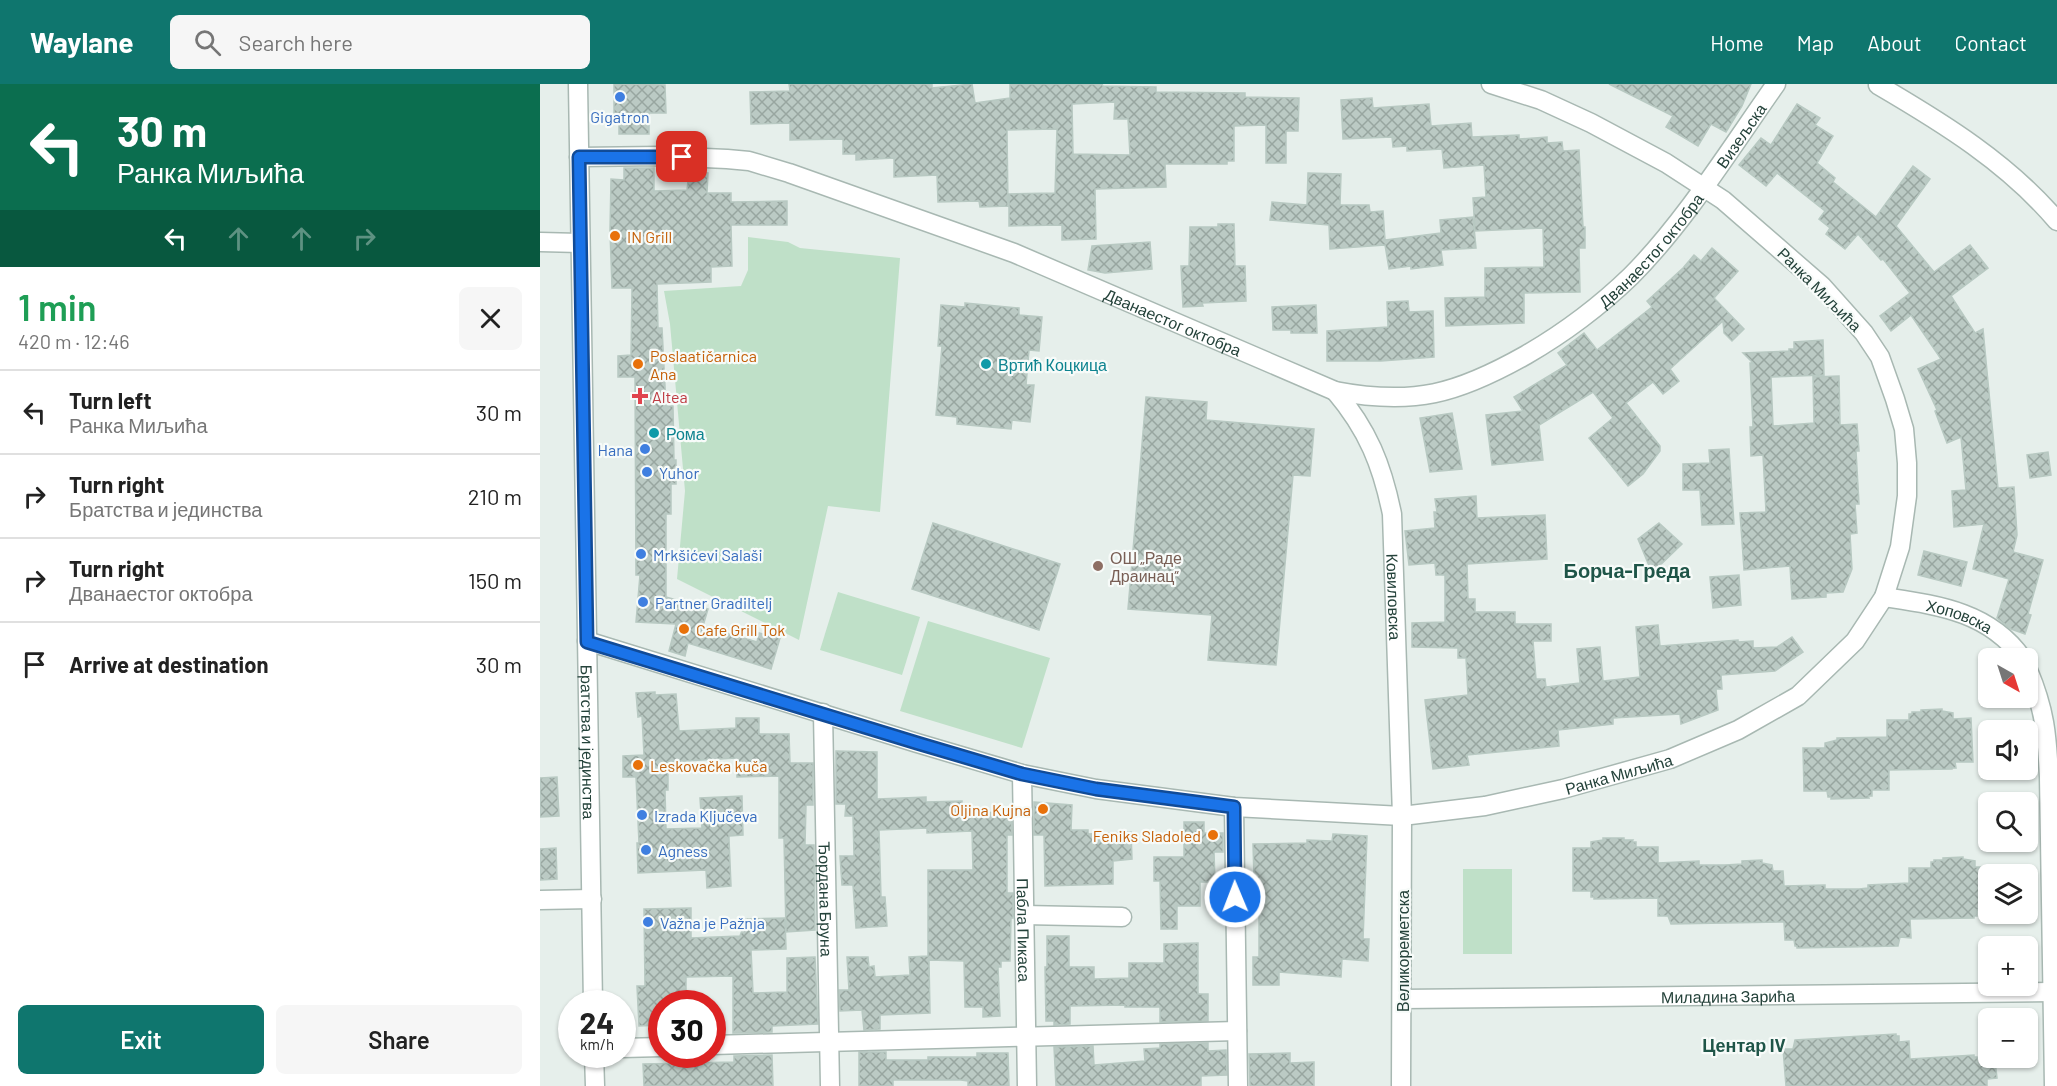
<!DOCTYPE html>
<meta charset="utf-8">
<style>
:root{--surface:#fff;--page:#f6f6f6;--text:#222;--muted:#767676;--line:#e0e0e0;--accent:#0f766e}
body{margin:0;font-family:Barlow,sans-serif;background:var(--page);color:var(--text);height:100vh;display:flex;flex-direction:column;font-size:22px;white-space:nowrap}
*{box-sizing:border-box;margin:0}
p{font-size:20px;color:var(--muted)}
.icon{flex:none;width:33px;height:33px;fill:none;stroke:currentColor;stroke-width:2;stroke-linecap:round;stroke-linejoin:round}
.map{position:relative;flex:1;overflow:hidden}
.drawer{display:flex;flex-direction:column;background:var(--surface);width:540px}
.drawer>*{flex:none}
.top-card{background:#0b6e4f;color:#fff;overflow:hidden}
.needle{width:39px;rotate:141deg}
.controls{position:absolute;left:1438px;top:564px;display:grid;gap:12px}
.controls a{display:grid;place-items:center;width:60px;height:60px;border-radius:9px;background:var(--surface);box-shadow:0 2px 4px #0004;font-size:30px}
.speed{position:absolute;left:18px;top:906px;display:flex;gap:12px;font-size:30px;font-weight:700;text-align:center}
.speed>*{display:grid;place-content:center;width:78px;height:78px;border-radius:50%;background:var(--surface);box-shadow:0 2px 4px #0004;line-height:1}
.speed small{font-size:15px;font-weight:400}
.speed .limit{border:9px solid #d22;background:#fff;color:#111}
.pin{position:absolute;display:grid;place-items:center;width:51px;height:51px;color:#fff;margin:-26px;border-radius:12px;box-shadow:0 3px 9px #0006}
.me{position:absolute;width:66px;margin:-33px;rotate:359deg;stroke-linejoin:round;filter:drop-shadow(0 0 4px #0008)}
.turn{display:flex;align-items:center;gap:21px;height:126px;padding:0 18px;font-size:27px}
.turn .icon{width:78px;height:78px;stroke-width:2.5}
.turn b{display:block;font-size:42px;line-height:51px}
.lanes{display:flex;align-items:center;height:57px;padding:0 18px;background:#0003;justify-content:center;gap:30px;direction:ltr}
.lanes .off{opacity:.35}
.round{display:grid;place-items:center;flex:none;width:63px;height:63px;border-radius:9px;background:var(--page)}
.overview{display:flex;align-items:center;justify-content:space-between;height:102px;padding:0 18px}
h1{font-size:36px;font-weight:600;line-height:45px;color:#1e9e55}
.action{display:flex;gap:12px;margin-top:auto;padding:12px 18px}
.action a{flex:1;height:69px;border-radius:9px;background:var(--accent);color:#fff;font-size:24px;font-weight:600;line-height:69px;text-align:center}
.action a+a{background:var(--page);color:var(--text)}
ul{padding:0;list-style:none}
li{display:flex;align-items:center;gap:18px;height:84px;padding:0 18px;border-top:2px solid var(--line)}
li div{flex:1}
li b{display:block;font-size:22px}
li em{font-style:normal}
header{display:flex;align-items:center;gap:36px;box-sizing:border-box;height:84px;padding:0 30px;background:var(--accent);color:#fff}
header strong{font-size:28px}
nav{display:flex;gap:33px;margin-inline-start:auto;font-size:21px}
.search{width:420px;height:54px;background:var(--page);display:flex;align-items:center;gap:15px;box-sizing:border-box;padding:0 21px;border-radius:9px;color:var(--muted);font-size:22px}
main{display:flex;flex:1;min-height:0}
.map>svg:first-child{display:block}
.grass{fill:#bfe0c8}
.building{fill:url(#building-cross-hatch);stroke:#b8c9c2;stroke-width:1.5;fill-rule:evenodd}
.lines{fill:none;stroke-linecap:round;stroke-linejoin:round}
.minor-casing{stroke:#a8b8b2;stroke-width:21}
.tertiary-casing{stroke:#a8b8b2;stroke-width:21}
.minor{stroke:#fff;stroke-width:18}
.tertiary{stroke:#fff;stroke-width:18}
.route-casing{stroke:#114b97;stroke-width:15}
.route{stroke:#1a73e8;stroke-width:10}
.shop-dot{fill:#3f7fe0;stroke:#f7fbf9;stroke-width:2}
.food-dot{fill:#e8710a;stroke:#f7fbf9;stroke-width:2}
.culture-dot{fill:#0f9aa8;stroke:#f7fbf9;stroke-width:2}
.health-dot{fill:#e0444e;stroke:#f7fbf9;stroke-width:2}
.education-dot{fill:#8d6e63;stroke:#f7fbf9;stroke-width:2}
.labels{text-anchor:middle;dominant-baseline:central;stroke-width:4.5;stroke-linejoin:round;paint-order:stroke}
.shop-label{font-size:16px;fill:#366cbe;stroke:#f7fbf9;text-anchor:start}
.street-label{font-size:16px;fill:#24423a;stroke:#f7fbf9}
.food-label{font-size:16px;fill:#c56008;stroke:#f7fbf9;text-anchor:start}
.culture-label{font-size:16px;fill:#0d838f;stroke:#f7fbf9;text-anchor:start}
.health-label{font-size:16px;fill:#be3a42;stroke:#f7fbf9;text-anchor:start}
.education-label{font-size:16px;fill:#785e54;stroke:#f7fbf9;text-anchor:start}
.neighbourhood-label{font-size:18px;font-weight:bold;fill:#1f5548;stroke:#f7fbf9}
.quarter-label{font-size:20px;font-weight:bold;fill:#1f5548;stroke:#f7fbf9}
</style>
<header>
<strong>Waylane</strong>
<div class="search"><svg class="icon" aria-label="search" viewBox="0 0 24 24"><circle cx="10" cy="10" r="6"/><path d="M15 15l6 6"/></svg>Search here</div>
<nav><a>Home</a><a>Map</a><a>About</a><a>Contact</a></nav>
</header>
<main>
<section class="drawer">
<div class="top-card">
<div class="turn"><svg class="icon" aria-label="left" viewBox="0 0 24 24"><path d="M17 20v-9H6M10 6l-5 5 5 5"/></svg><div><b>30 m</b>Ранка Миљића</div></div>
<div class="lanes"><svg class="icon" aria-label="left" viewBox="0 0 24 24"><path d="M17 20v-9H6M10 6l-5 5 5 5"/></svg><svg class="icon off" aria-label="ahead" viewBox="0 0 24 24"><path d="M12 20V5M6 11l6-6 6 6"/></svg><svg class="icon off" aria-label="ahead" viewBox="0 0 24 24"><path d="M12 20V5M6 11l6-6 6 6"/></svg><svg class="icon off" aria-label="right" viewBox="0 0 24 24"><path d="M7 20v-9h11M14 6l5 5-5 5"/></svg></div>
</div>
<div class="overview"><div><h1>1 min</h1><p>420 m · 12:46</p></div><a class="round"><svg class="icon" aria-label="close" viewBox="0 0 24 24"><path d="M6 6l12 12M18 6L6 18"/></svg></a></div>
<ul>
<li><svg class="icon" aria-label="left" viewBox="0 0 24 24"><path d="M17 20v-9H6M10 6l-5 5 5 5"/></svg><div><b>Turn left</b><p>Ранка Миљића</p></div><em>30 m</em></li>
<li><svg class="icon" aria-label="right" viewBox="0 0 24 24"><path d="M7 20v-9h11M14 6l5 5-5 5"/></svg><div><b>Turn right</b><p>Братства и јединства</p></div><em>210 m</em></li>
<li><svg class="icon" aria-label="right" viewBox="0 0 24 24"><path d="M7 20v-9h11M14 6l5 5-5 5"/></svg><div><b>Turn right</b><p>Дванаестог октобра</p></div><em>150 m</em></li>
<li><svg class="icon" aria-label="arrive" viewBox="0 0 24 24"><path d="M6 21V4h12l-3 4 3 4H6"/></svg><div><b>Arrive at destination</b></div><em>30 m</em></li>
</ul>
<div class="action"><a>Exit</a><a>Share</a></div>
</section>
<div class="map">
<svg width="1517" height="1002" viewBox="0 0 1517 1002">
<defs>
<pattern id="building-cross-hatch" width="8" height="8" patternUnits="userSpaceOnUse" patternTransform="scale(1.5)"><rect width="8" height="8" fill="#bbcac4"/><path d="M0 0l8 8M0 8l8-8" fill="none" stroke="#98a6a0"/></pattern>
</defs>
<rect width="100%" height="100%" fill="#e6efeb"/>
<g class="grass">
<polygon points="208,153 248,158 260,164 360,174 340,428 288,422 259,556 137,495 145,407 130,240 124,207 201,202 208,186"/>
<polygon points="298,508 380,533 362,591 280,566"/>
<polygon points="388,537 510,574 482,664 360,627"/>
<rect x="923" y="785" width="49" height="85"/>
</g>
<g class="building">
<polygon points="74,0 125,1 126,29 109,29 109,50 79,50 79,31 74,31"/>
<path d="M 249,0 L 392,0 L 392,4 L 432,0 L 435,19 L 470,14 L 470,0 L 562,0 L 563,2 L 616,3 L 616,8 L 705,9 L 705,13 L 759,14 L 758,47 L 746,47 L 746,79 L 726,79 L 726,41 L 694,42 L 694,77 L 687,77 L 687,80 L 625,80 L 626,103 L 555,105 L 556,155 L 522,156 L 522,141 L 469,142 L 469,110 L 515,109 L 517,45 L 467,46 L 468,122 L 440,123 L 439,117 L 398,118 L 397,91 L 354,93 L 354,74 L 316,76 L 316,70 L 303,70 L 303,55 L 250,56 L 250,39 L 211,40 L 210,8 L 250,7 ZM 575,18 L 574,35 L 588,35 L 590,71 L 533,70 L 532,20 Z"/>
<polygon points="1069,0 1211,0 1202,22 1186,48 1171,40 1158,62 1126,43 1133,32"/>
<polygon points="832,14 833,24 889,20 891,42 931,39 932,53 979,51 979,55 1007,53 1007,59 1022,58 1023,67 1039,66 1043,143 1045,143 1045,164 1039,164 1040,208 984,209 984,239 906,242 905,214 945,213 945,184 1004,183 1003,144 935,147 933,114 946,113 944,81 904,84 902,65 867,67 867,62 853,63 852,53 803,55 801,16"/>
<polygon points="1257,20 1280,34 1275,41 1293,52 1277,79 1295,94 1293,98 1336,133 1373,82 1390,95 1356,142 1394,188 1430,161 1448,184 1411,212 1435,249 1443,245 1458,404 1474,403 1477,451 1473,468 1503,476 1488,530 1491,531 1485,550 1471,545 1457,534 1469,495 1433,485 1444,440 1414,443 1412,407 1426,406 1421,353 1407,359 1395,327 1397,326 1378,285 1401,275 1371,231 1351,247 1340,232 1370,209 1343,175 1341,176 1318,150 1305,165 1286,150 1290,144 1279,135 1285,127 1237,89 1226,102 1199,81 1221,54 1231,61"/>
<polygon points="84,84 114,84 114,107 147,106 149,88 168,89 167,109 191,109 191,118 247,117 247,141 191,141 192,182 171,183 171,198 117,200 118,244 122,244 126,322 133,322 134,376 136,376 136,400 131,400 131,430 126,430 126,513 168,525 163,542 217,558 219,549 240,554 231,585 148,559 145,572 129,567 136,540 96,538 100,491 96,491 95,293 78,293 78,272 91,271 92,204 72,204 70,147 71,95 84,96"/>
<polygon points="768,89 801,90 800,121 829,121 830,128 843,127 845,156 901,149 900,136 933,133 936,164 901,166 903,181 871,185 871,182 849,185 845,161 790,165 789,141 730,136 732,118 767,121"/>
<polygon points="678,140 694,140 695,182 705,182 706,217 662,219 663,222 643,223 641,182 649,182 650,143 678,143"/>
<polygon points="610,158 612,185 565,189 548,186 552,162"/>
<polygon points="1172,164 1198,187 1174,214 1204,245 1192,257 1184,249 1183,237 1130,285 1139,297 1123,310 1113,298 1086,319 1120,362 1120,367 1103,390 1088,402 1049,354 1073,334 1053,308 999,341 1003,376 952,381 946,331 983,327 974,313 1027,281 1018,269 1044,249 1057,266 1112,223 1107,217 1143,184 1154,171 1161,177"/>
<polygon points="868,217 869,228 893,227 894,273 841,277 787,277 787,247 848,243 847,218"/>
<polygon points="425,219 479,224 479,231 502,233 499,267 489,266 486,301 494,301 490,338 472,336 471,345 417,340 417,333 396,331 402,262 398,262 401,221 425,223"/>
<polygon points="776,221 777,249 751,249 751,246 733,246 732,223"/>
<polygon points="1283,256 1284,291 1231,293 1233,342 1274,339 1273,293 1299,292 1300,341 1317,340 1319,367 1316,367 1319,420 1315,420 1317,449 1310,450 1312,485 1303,508 1286,509 1286,513 1252,515 1250,482 1204,486 1200,429 1226,428 1223,371 1211,372 1210,343 1213,343 1210,279 1213,279 1203,269 1249,267 1249,265 1254,265 1254,258"/>
<polygon points="606,313 667,318 666,336 774,345 770,392 753,391 736,581 668,576 672,531 588,525"/>
<polygon points="912,329 922,385 890,388 880,334"/>
<polygon points="1189,365 1194,440 1162,441 1160,406 1143,406 1143,380 1170,379 1169,366"/>
<polygon points="1508,368 1511,391 1490,394 1487,371"/>
<polygon points="936,412 937,434 1005,431 1007,475 927,480 928,515 935,515 935,528 975,528 975,540 1011,540 1011,557 993,557 996,595 1005,595 1006,603 1040,599 1037,565 1060,563 1063,597 1100,593 1096,543 1118,541 1120,562 1198,556 1198,558 1213,557 1213,564 1237,563 1252,553 1263,568 1235,587 1181,591 1182,605 1176,605 1178,626 1141,640 1140,630 1073,634 1073,640 1018,646 1019,662 927,671 929,681 893,685 885,616 928,611 926,574 918,574 918,564 872,563 872,539 905,538 905,491 896,491 895,479 869,481 865,447 895,444 894,428 897,428 895,415"/>
<polygon points="393,439 520,480 499,546 372,505"/>
<polygon points="1119,439 1142,460 1112,489 1098,455"/>
<polygon points="1384,467 1427,478 1421,502 1378,491"/>
<polygon points="1199,491 1201,521 1173,524 1170,493"/>
<polygon points="115,608 115,611 136,610 139,647 196,644 196,634 219,634 219,650 249,650 250,679 273,679 273,721 266,721 265,761 274,761 275,846 246,848 244,754 239,754 239,692 197,693 196,674 128,678 128,706 125,706 126,745 162,744 160,714 202,712 203,751 189,752 189,755 191,802 167,804 166,786 98,789 97,759 99,759 96,693 83,693 83,672 104,671 102,632 98,633 96,609"/>
<polygon points="1402,625 1402,627 1413,629 1413,635 1431,634 1433,678 1415,678 1416,684 1412,684 1412,685 1349,686 1349,706 1332,706 1332,712 1328,712 1329,714 1291,715 1291,713 1288,713 1287,707 1264,707 1263,664 1285,664 1285,659 1297,656 1297,654 1347,653 1347,636 1369,636 1369,630 1372,630 1372,628 1381,628 1381,626"/>
<polygon points="296,667 337,668 337,715 386,713 386,718 422,717 422,729 471,728 472,751 467,751 467,809 473,809 473,834 471,834 470,877 461,877 461,883 458,883 460,932 443,933 443,923 425,923 424,877 389,876 390,929 340,931 340,945 324,946 322,926 300,927 299,906 309,906 307,873 328,873 329,883 334,882 335,893 370,891 369,873 388,872 388,786 433,786 432,747 387,749 387,744 339,746 341,813 345,813 347,842 316,844 313,801 302,801 300,772 314,772 313,732 305,732 306,720 296,720"/>
<polygon points="17,693 19,732 0,733 0,694"/>
<polygon points="494,718 532,721 531,746 548,746 548,750 591,748 592,775 573,777 573,800 505,802 504,751 494,751"/>
<polygon points="644,738 664,738 664,749 683,749 683,768 674,768 675,798 660,798 660,822 637,822 637,845 621,845 620,797 614,797 614,773 644,773"/>
<polygon points="793,750 827,752 823,855 829,855 828,877 802,875 801,893 739,888 739,901 713,901 713,873 719,873 719,829 715,829 713,760 767,759 767,756 792,757"/>
<polygon points="1063,754 1084,754 1084,756 1093,756 1092,758 1096,758 1096,763 1118,763 1118,779 1159,777 1159,781 1185,781 1202,780 1202,777 1222,776 1222,779 1232,781 1233,787 1243,787 1244,802 1285,801 1285,805 1319,805 1328,804 1328,801 1369,799 1369,784 1391,784 1391,778 1394,778 1394,776 1403,776 1403,774 1423,773 1423,775 1435,777 1435,783 1449,783 1449,826 1437,826 1437,832 1434,832 1434,834 1370,835 1371,854 1360,853 1358,862 1257,864 1257,862 1255,862 1254,856 1245,856 1244,838 1131,840 1128,832 1118,832 1118,814 1054,815 1054,813 1051,813 1051,807 1033,807 1033,764 1051,764 1051,758 1063,756"/>
<polygon points="16,764 17,795 0,796 0,765"/>
<polygon points="151,824 151,854 200,852 206,835 245,834 246,865 211,866 213,909 247,908 247,874 275,873 278,940 232,942 232,948 193,949 193,892 146,893 146,920 122,920 122,941 99,942 97,902 105,902 104,825"/>
<polygon points="507,852 529,852 529,883 554,883 554,895 589,894 589,879 624,879 624,860 658,859 658,910 668,910 668,937 620,938 620,923 585,923 585,921 530,922 530,940 514,941 514,937 506,937 505,883 507,883"/>
<polygon points="1356,950 1356,952 1359,952 1359,958 1369,957 1370,975 1434,971 1434,973 1437,973 1438,978 1455,977 1457,994 1447,995 1447,1002 1246,1002 1243,965 1253,965 1255,956"/>
<polygon points="668,959 668,967 686,966 687,991 661,992 661,1002 516,1002 514,963 553,962 554,981 605,977 604,965 620,964 620,960"/>
<polygon points="319,968 346,968 346,976 388,976 388,973 437,973 437,969 468,969 469,1002 428,1002 428,997 421,996 353,996 353,1002 319,1002"/>
<polygon points="750,969 750,979 774,978 774,1002 710,1002 709,970"/>
<polygon points="232,971 233,1002 104,1002 103,980 194,978 194,972"/>
</g>
<g class="lines">
<defs>
<g id="minor">
<path d="M 1338,1 C 1403,39 1468,79 1517,137"/>
<path id="s1" d="M 39,73 L 120,72 L 187,75 L 209,77 L 249,89 L 474,169 L 795,307 C 874,322 917,310 986,271 C 1024,249 1060,222 1091,192 C 1145,138 1192,62 1236,0"/>
<polyline points="0,158 40,159"/>
<path id="s2" d="M 795,307 C 828,346 842,381 852,430 L 862,732 L 861,1002"/>
<path id="s3" d="M 1344,513 C 1396,521 1449,527 1482,574"/>
<path id="s4" d="M 47,557 L 377,659 L 482,690 L 556,705 L 694,723 L 862,732 L 945,722 L 1023,705 L 1130,675 L 1198,646 L 1258,612 L 1315,557 L 1344,513 L 1360,463 L 1367,412 L 1367,379 L 1364,345 L 1355,315 L 1340,273 L 1324,249 L 1282,202 L 1183,116 L 1126,79 L 1051,39 L 1001,16 L 951,0"/>
<path d="M 1488,586 C 1505,626 1507,651 1509,693 L 1514,1002"/>
<path id="s5" d="M 283,629 L 290,1002"/>
<path id="s6" d="M 482,690 L 487,1002"/>
<polyline points="694,723 698,1002"/>
<polyline points="0,816 52,815"/>
<polyline points="484,831 582,833"/>
<path id="s7" d="M 862,915 L 1513,908"/>
<polyline points="172,961 697,947"/>
<polyline points="82,964 122,963"/>
</g>
<g id="tertiary">
<path id="s8" d="M 38,0 L 53,920"/>
<polyline points="54,970 55,1002"/>
</g>
</defs>
<use href="#minor" class="minor-casing"/>
<use href="#tertiary" class="tertiary-casing"/>
<use href="#minor" class="minor"/>
<use href="#tertiary" class="tertiary"/>
</g>
<g class="lines">
<defs>
<polyline id="route" points="142,73 39,73 47,558 377,659 482,690 556,705 694,723 695,813"/>
</defs>
<use href="#route" class="route-casing"/>
<use href="#route" class="route"/>
</g>
<g class="shop-dot">
<circle cx="80" cy="13" r="6"/>
<circle cx="105" cy="365" r="6"/>
<circle cx="107" cy="388" r="6"/>
<circle cx="101" cy="470" r="6"/>
<circle cx="103" cy="518" r="6"/>
<circle cx="102" cy="731" r="6"/>
<circle cx="106" cy="766" r="6"/>
<circle cx="108" cy="838" r="6"/>
</g>
<g class="food-dot">
<circle cx="75" cy="152" r="6"/>
<circle cx="98" cy="280" r="6"/>
<circle cx="144" cy="545" r="6"/>
<circle cx="98" cy="681" r="6"/>
<circle cx="503" cy="725" r="6"/>
<circle cx="673" cy="751" r="6"/>
</g>
<g class="culture-dot">
<circle cx="446" cy="280" r="6"/>
<circle cx="114" cy="349" r="6"/>
</g>
<path class="health-dot" d="M97 303h6v6h6v6h-6v6h-6v-6h-6v-6h6z"/>
<circle class="education-dot" cx="558" cy="482" r="6"/>
<g class="labels">
<g class="shop-label">
<text x="80" y="32" text-anchor="middle">Gigatron</text>
<text x="93" y="365" text-anchor="end">Hana</text>
<text x="119" y="388">Yuhor</text>
<text x="113" y="470">Mrkšićevi Salaši</text>
<text x="115" y="518">Partner Gradiltelj</text>
<text x="114" y="731">Izrada Ključeva</text>
<text x="118" y="766">Agness</text>
<text x="120" y="838">Važna je Pažnja</text>
</g>
<g class="street-label">
<text stroke="none"><textPath href="#s1" startOffset="1310">Визељска</textPath></text>
<text stroke="none"><textPath href="#s1" startOffset="1164">Дванаестог октобра</textPath></text>
<text transform="translate(1280 205) rotate(45)">Ранка Миљића</text>
<text stroke="none"><textPath href="#s1" startOffset="624">Дванаестог октобра</textPath></text>
<text stroke="none"><textPath href="#s2" startOffset="220">Ковиловска</textPath></text>
<text stroke="none"><textPath href="#s3" startOffset="78">Хоповска</textPath></text>
<text stroke="none"><textPath href="#s8" startOffset="658">Братства и јединства</textPath></text>
<text stroke="none"><textPath href="#s4" startOffset="1059">Ранка Миљића</textPath></text>
<text stroke="none"><textPath href="#s5" startOffset="186">Ђордана Бруна</textPath></text>
<text stroke="none"><textPath href="#s6" startOffset="156">Пабла Пикаса</textPath></text>
<text transform="translate(862 867) rotate(-90)">Великореметска</text>
<text stroke="none"><textPath href="#s7" startOffset="326">Миладина Зарића</textPath></text>
</g>
<g class="food-label">
<text x="87" y="152">IN Grill</text>
<text x="110" y="271">Poslaatičarnica<tspan x="110" dy="18">Ana</tspan></text>
<text x="156" y="545">Cafe Grill Tok</text>
<text x="110" y="681">Leskovačka kuča</text>
<text x="491" y="725" text-anchor="end">Oljina Kujna</text>
<text x="661" y="751" text-anchor="end">Feniks Sladoled</text>
</g>
<g class="culture-label">
<text x="458" y="280">Вртић Коцкица</text>
<text x="126" y="349">Рома</text>
</g>
<g class="health-label">
<text x="112" y="312">Altea</text>
</g>
<g class="education-label">
<text x="570" y="473">ОШ „Раде<tspan x="570" dy="18">Драинац”</tspan></text>
</g>
<g class="neighbourhood-label">
<text x="1204" y="961">Центар IV</text>
</g>
<g class="quarter-label">
<text x="1087" y="486">Борча-Греда</text>
</g>
</g>
</svg>
<div class="controls">
<a><svg class="needle" viewBox="-14 -14 28 28"><path d="M0-13l5 13h-10z" fill="#e53935"/><path d="M0 13l5-13h-10z" fill="#767676"/></svg></a>
<a><svg class="icon" aria-label="sound" viewBox="0 0 24 24"><path d="M4 9h4l5-4v14l-5-4H4zM17 9q2 3 0 6"/></svg></a>
<a><svg class="icon" aria-label="search" viewBox="0 0 24 24"><circle cx="10" cy="10" r="6"/><path d="M15 15l6 6"/></svg></a>
<a><svg class="icon" aria-label="layers" viewBox="0 0 24 24"><path d="M12 4l9 5-9 5-9-5zM3 14l9 5 9-5"/></svg></a>
<a>+</a>
<a>−</a>
</div>
<div class="speed"><div>24<small>km/h</small></div><div class="limit">30</div></div>
<div class="pin" style="left:142px;top:73px;background:#d93025"><svg class="icon" aria-label="arrive" viewBox="0 0 24 24"><path d="M6 21V4h12l-3 4 3 4H6"/></svg></div>
<svg class="me" style="left:695px;top:813px" viewBox="-20 -20 40 40"><circle r="17" fill="#1a73e8" stroke="#fff" stroke-width="3"/><path d="M0-11L8 9 0 5-8 9z" fill="#fff"/></svg>
</div>
</main>
